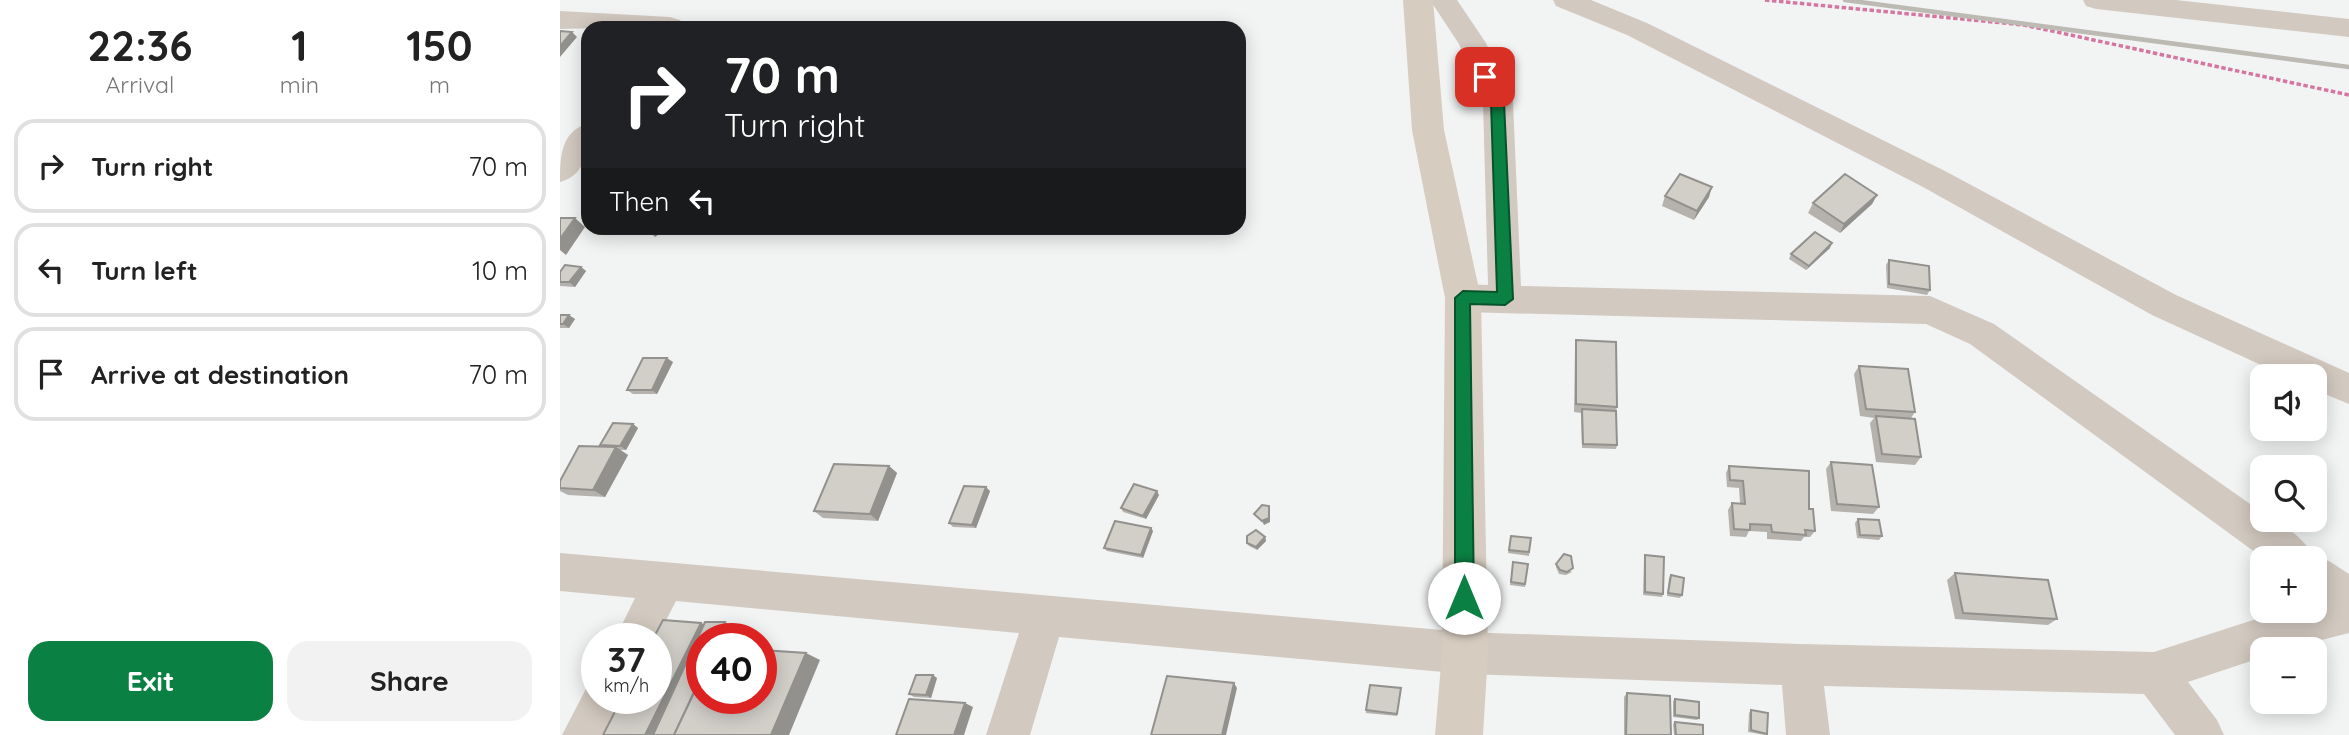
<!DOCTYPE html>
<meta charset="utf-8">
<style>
:root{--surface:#fff;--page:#f2f2f2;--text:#222;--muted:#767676;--line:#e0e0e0;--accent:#0b8043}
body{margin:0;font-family:Quicksand,sans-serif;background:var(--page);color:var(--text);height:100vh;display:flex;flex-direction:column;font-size:26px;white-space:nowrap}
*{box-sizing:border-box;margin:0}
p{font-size:23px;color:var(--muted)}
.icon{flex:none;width:38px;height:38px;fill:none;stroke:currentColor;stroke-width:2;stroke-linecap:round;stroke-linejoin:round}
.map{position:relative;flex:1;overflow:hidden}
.panel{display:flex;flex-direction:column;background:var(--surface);width:560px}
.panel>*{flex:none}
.top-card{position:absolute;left:21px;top:21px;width:665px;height:214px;border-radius:21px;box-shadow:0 4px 18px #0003;background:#202124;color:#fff;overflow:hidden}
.controls{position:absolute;left:1690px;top:364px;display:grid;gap:14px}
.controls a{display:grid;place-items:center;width:77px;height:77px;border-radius:14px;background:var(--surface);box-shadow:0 4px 18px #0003;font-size:35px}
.speed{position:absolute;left:21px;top:623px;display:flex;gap:14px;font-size:35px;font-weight:700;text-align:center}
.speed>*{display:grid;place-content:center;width:91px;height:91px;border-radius:50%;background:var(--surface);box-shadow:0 4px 18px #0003;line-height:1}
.speed small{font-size:18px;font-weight:400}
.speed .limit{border:10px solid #d22;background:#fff;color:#111}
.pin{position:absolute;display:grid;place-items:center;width:60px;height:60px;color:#fff;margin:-30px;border-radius:14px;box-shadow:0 4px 10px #0006}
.me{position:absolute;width:77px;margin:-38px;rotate:0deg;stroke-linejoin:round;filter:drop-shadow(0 0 5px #0008)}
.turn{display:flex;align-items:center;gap:24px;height:147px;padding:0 28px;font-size:32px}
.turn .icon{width:91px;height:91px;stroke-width:2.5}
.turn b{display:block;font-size:49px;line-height:60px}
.then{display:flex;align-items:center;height:66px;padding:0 28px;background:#0003;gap:14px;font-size:26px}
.eta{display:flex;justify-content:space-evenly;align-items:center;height:119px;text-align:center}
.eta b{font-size:42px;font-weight:700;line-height:49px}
.cta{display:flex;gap:14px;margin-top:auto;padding:14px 28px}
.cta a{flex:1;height:80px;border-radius:21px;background:var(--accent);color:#fff;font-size:28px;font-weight:700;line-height:80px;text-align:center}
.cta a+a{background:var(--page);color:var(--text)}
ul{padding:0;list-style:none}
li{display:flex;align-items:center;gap:21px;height:94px;margin:0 14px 10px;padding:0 14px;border:4px solid var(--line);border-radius:21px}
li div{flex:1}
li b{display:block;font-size:26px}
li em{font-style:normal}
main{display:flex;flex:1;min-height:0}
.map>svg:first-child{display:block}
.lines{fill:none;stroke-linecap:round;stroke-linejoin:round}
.path{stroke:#d376a0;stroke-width:3.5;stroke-dasharray:4.5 2.5;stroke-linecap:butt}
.street{fill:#d2c9c0;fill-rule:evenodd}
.secondary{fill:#d6ccbf;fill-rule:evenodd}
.rail{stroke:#bdbab4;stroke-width:4.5}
.wall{fill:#b5b2ad}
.shaded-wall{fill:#93918d}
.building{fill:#d2cfc9;stroke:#93918d;stroke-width:2}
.route{fill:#0b8043;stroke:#07532c;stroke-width:2}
</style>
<main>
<section class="panel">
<div class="eta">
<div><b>22:36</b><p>Arrival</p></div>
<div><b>1</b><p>min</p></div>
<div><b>150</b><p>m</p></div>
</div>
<ul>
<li><svg class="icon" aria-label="right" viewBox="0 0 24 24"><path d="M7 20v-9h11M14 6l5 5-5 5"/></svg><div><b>Turn right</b></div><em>70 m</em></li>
<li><svg class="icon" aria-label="left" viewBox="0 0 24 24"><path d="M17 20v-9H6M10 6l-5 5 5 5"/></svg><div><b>Turn left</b></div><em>10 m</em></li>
<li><svg class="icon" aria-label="arrive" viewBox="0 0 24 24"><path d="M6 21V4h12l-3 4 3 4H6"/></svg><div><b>Arrive at destination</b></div><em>70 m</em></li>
</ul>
<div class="cta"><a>Exit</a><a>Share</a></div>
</section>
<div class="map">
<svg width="1789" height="735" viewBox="0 0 1789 735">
<rect width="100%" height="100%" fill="#f2f4f4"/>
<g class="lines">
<polyline class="path" points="1205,0 1464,25 1789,95"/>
<g class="street">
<path d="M 870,0 L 897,0 L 926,43 L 953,102 L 961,286 L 1370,296 L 1434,324 L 1703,513 L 1703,520 C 1721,520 1746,540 1753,556 L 1769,561 L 1789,574 L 1789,633 L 1726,649 L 1703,649 L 1703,657 L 1628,682 L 1657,720 L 1664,735 L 1615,735 L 1584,694 L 1264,686 L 1270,735 L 1226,735 L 1222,685 L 905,674 L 499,637 L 470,735 L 426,735 L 459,633 L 116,601 L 96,640 L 55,639 L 75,598 L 0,591 L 0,553 L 905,632 L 1241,644 L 1594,652 L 1721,611 L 1755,611 L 1755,601 L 1759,600 L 1755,598 L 1755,558 L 1703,558 L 1410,344 L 1366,324 L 903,312 L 891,308 L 886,298 L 891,288 L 903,284 L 928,285 L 923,102 L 899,44 Z"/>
<polygon points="993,0 1031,0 1087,23 1385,171 1616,295 1789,373 1789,404 1755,390 1755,376 1725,376 1592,315 1363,187 1067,35 996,6"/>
<polygon points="1523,0 1616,0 1789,19 1789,37 1536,9 1526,6"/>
<polygon points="0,11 110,17 120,20 124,26 0,29"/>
<path d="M 28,123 C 28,148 28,174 0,182 C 0,158 0,132 28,123 Z"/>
<polygon points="37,680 37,698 65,698 47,735 2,735 29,683"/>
</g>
<polygon class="secondary" points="843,0 873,0 884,130 921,298 928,653 923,735 875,735 882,653 885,298 852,130"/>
<polyline class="rail" points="1285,0 1789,67"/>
</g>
<g class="wall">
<polygon points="1317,195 1312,204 1280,233 1248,213 1253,203"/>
<polygon points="1105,196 1149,197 1134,220 1102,206"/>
<polygon points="1270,248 1246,270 1229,259 1231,254"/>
<polygon points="1329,260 1370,290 1367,295 1327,288 1326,265"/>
<polygon points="21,267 26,271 15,287 0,286 0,272"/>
<polygon points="0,315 15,319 9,328 0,328"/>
<polygon points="1016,340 1057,407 1056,411 1057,445 1056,449 1022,448 1021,413 1014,412 1015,348"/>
<polygon points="113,362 97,394 73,394 67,390"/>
<polygon points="1299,366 1355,412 1351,418 1361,457 1355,465 1316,462 1310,423 1314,418 1300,416 1294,374"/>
<polygon points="73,424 78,428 66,450 60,450 68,455 45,497 8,495 0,491 0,481 43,447 40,445"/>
<polygon points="1271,462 1319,507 1313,514 1271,511 1266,469"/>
<polygon points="329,466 337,473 318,521 263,518 254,511"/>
<polygon points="1169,466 1249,509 1255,531 1250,537 1244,537 1241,541 1207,539 1207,532 1189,531 1186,537 1170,536 1168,510 1172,503 1180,503 1179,488 1167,487 1166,473"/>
<polygon points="430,491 416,528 393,527 389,523"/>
<polygon points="599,495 586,519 563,512 561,508"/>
<polygon points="1298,519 1322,536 1319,540 1297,538 1295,523"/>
<polygon points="591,528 593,531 583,558 547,551 544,548"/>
<polygon points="951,536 971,538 969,556 948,553"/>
<polygon points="705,537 706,541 697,550 689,546 687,543"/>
<polygon points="1085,555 1103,594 1102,597 1083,595 1084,559"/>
<polygon points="953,562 968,564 965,587 950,585"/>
<polygon points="996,564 1012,572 1006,575 999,574 996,567"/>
<polygon points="1395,573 1497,619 1488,625 1395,619 1387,580"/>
<polygon points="1111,575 1122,595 1120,598 1107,596 1109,578"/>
<polygon points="377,678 371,698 354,697 349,694"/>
<polygon points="841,688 837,716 806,713 806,710"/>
<polygon points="1067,693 1111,735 1064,735 1064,697"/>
<polygon points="1115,699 1139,718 1137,720 1113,717 1113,701"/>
<polygon points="1191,710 1207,734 1205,735 1188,732 1189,713"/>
<polygon points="1115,722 1143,735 1114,735 1113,724"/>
</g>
<g class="shaded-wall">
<polygon points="12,32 17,37 0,57 0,46"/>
<polygon points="1152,187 1149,197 1134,220 1137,211"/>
<polygon points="1317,195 1312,204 1280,233 1284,224"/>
<polygon points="15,218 25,227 6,255 0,250 0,239"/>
<polygon points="97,228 103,228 105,230 95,237 90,232"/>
<polygon points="1272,243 1270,248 1246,270 1249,266"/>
<polygon points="21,267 26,271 15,287 9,282"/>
<polygon points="9,315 15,319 9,328 3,324"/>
<polygon points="107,358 113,362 97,394 92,390"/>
<polygon points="73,424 78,428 66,450 60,446"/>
<polygon points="56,447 68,455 45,497 33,490"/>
<polygon points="329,466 337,473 318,521 310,514"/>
<polygon points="426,487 430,491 416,528 412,525"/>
<polygon points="597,491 599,495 586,519 583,516"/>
<polygon points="709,506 710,510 710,522 704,525 702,521"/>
<polygon points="591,528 593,531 583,558 581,555"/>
<polygon points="705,537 706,541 697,550 696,547"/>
<polygon points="165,622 176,628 172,639 158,639"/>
<polygon points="141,623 153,628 100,735 85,735"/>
<polygon points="246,653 260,660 229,735 211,735"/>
<polygon points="373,675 377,678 371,698 366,695"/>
<polygon points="674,683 677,688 666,735 662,735"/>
<polygon points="405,703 413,707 404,735 394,735"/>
</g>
<g class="building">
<polygon points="0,31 12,32 0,46"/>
<polygon points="1120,174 1152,187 1137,211 1105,196"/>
<polygon points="1285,174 1317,195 1284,224 1253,203"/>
<polygon points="0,218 15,218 0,239"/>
<polygon points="85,228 97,228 90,232 84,229"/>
<polygon points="1255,232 1272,243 1249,266 1231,254"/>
<polygon points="1329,260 1369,266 1370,290 1329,284"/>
<polygon points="5,265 21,267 9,282 0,282 0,272"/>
<polygon points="0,315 9,315 3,324 0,324"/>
<polygon points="1016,340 1056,342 1057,407 1016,404"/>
<polygon points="83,358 107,358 92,390 67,390"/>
<polygon points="1299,366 1348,369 1355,412 1306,409"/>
<polygon points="1022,409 1056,411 1057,445 1023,444"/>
<polygon points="1316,416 1355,419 1361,457 1322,454"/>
<polygon points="53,423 73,424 60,446 40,445"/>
<polygon points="19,446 56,447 33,490 0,488 0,481"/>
<polygon points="1271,462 1312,465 1319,507 1277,504"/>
<polygon points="274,464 329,466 310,514 254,511"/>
<polygon points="1169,466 1249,471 1249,509 1253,509 1255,531 1245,530 1246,535 1212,532 1211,525 1190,524 1190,530 1174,529 1172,503 1185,504 1183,481 1170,480"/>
<polygon points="574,484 597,491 583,516 561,508"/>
<polygon points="404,486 426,487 412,525 389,523"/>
<polygon points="702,505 709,506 709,518 702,521 694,514"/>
<polygon points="1298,519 1319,520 1322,536 1300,535"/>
<polygon points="555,521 591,528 581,555 544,548"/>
<polygon points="696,530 705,537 696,547 687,543 687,536"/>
<polygon points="951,536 971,538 969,552 949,550"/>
<polygon points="1004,554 1011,556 1013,568 1007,572 1000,570 996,564"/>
<polygon points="1085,555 1104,557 1103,594 1085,592"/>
<polygon points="953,562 968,564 965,584 951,582"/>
<polygon points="1395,573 1488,580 1497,619 1403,613"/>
<polygon points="1111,575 1124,578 1122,595 1108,593"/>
<polygon points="103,620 141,623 85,735 43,735 62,698 96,698 96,639 93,639"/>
<polygon points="145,622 165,622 158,639 142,639 142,675 114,735 93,735"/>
<polygon points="201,650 246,653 211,735 114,735 142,676 142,698 201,698"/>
<polygon points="356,675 373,675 366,695 349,694"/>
<polygon points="607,676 674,683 662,735 591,735"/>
<polygon points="810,685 841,688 837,714 806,710"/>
<polygon points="1067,693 1110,696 1111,735 1066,735"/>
<polygon points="349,699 405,703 394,735 336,735"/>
<polygon points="1115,699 1139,702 1139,718 1115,715"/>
<polygon points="1191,710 1208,713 1207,734 1191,730"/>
<polygon points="1115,722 1143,725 1143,735 1116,735"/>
</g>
<polygon class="route" points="925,73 929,74 944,102 953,299 945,305 910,304 914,598 911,605 904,607 898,605 895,598 895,298 903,291 937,292 931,102 918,77"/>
</svg>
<div class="controls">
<a><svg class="icon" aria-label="sound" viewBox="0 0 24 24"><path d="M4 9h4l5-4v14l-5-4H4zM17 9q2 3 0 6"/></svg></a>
<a><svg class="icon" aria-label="search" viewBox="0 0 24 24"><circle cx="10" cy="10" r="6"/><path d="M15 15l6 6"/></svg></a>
<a>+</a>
<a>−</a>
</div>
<div class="speed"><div>37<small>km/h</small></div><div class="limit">40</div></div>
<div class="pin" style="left:925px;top:77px;background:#d93025"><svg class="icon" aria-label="arrive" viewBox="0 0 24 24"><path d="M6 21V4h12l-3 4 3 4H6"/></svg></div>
<svg class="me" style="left:904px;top:598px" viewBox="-20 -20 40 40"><circle r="19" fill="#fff"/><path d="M0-13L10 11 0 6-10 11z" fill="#0b8043"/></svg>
<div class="top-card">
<div class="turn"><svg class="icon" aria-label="right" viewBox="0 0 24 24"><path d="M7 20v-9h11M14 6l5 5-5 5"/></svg><div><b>70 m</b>Turn right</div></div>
<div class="then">Then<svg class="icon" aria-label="left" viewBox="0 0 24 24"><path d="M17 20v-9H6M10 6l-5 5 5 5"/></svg></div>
</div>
</div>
</main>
